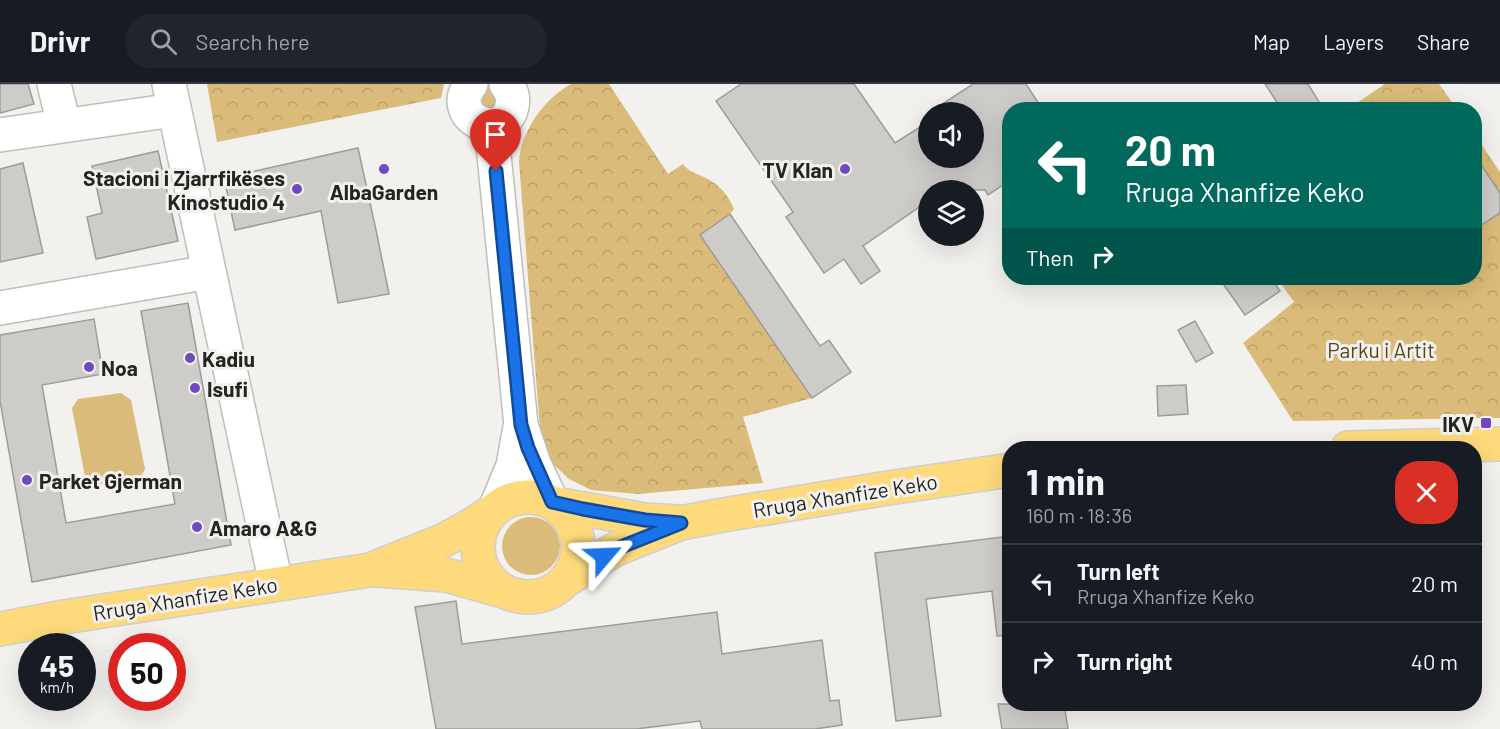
<!DOCTYPE html>
<meta charset="utf-8">
<style>
:root{--surface:#171b24;--page:#20242c;--text:#f1f3f6;--muted:#9ea1a6;--line:#363941}
body{margin:0;font-family:Barlow,sans-serif;background:var(--page);color:var(--text);height:100vh;display:flex;flex-direction:column;font-size:22px;white-space:nowrap}
*{box-sizing:border-box;margin:0}
p{font-size:20px;color:var(--muted)}
.icon{flex:none;width:33px;height:33px;fill:none;stroke:currentColor;stroke-width:2;stroke-linecap:round;stroke-linejoin:round}
.map{position:relative;flex:1;overflow:hidden}
.details{position:absolute;left:1002px;top:357px;width:480px;height:270px;display:flex;flex-direction:column;background:var(--surface);border-radius:24px;box-shadow:0 6px 24px #0002}
.details>*{flex:none}
.guide{position:absolute;left:1002px;top:18px;width:480px;height:183px;border-radius:24px;box-shadow:0 6px 24px #0002;background:#00695c;color:#fff;overflow:hidden}
.fabs{position:absolute;left:918px;top:18px;display:grid;gap:12px}
.fabs a{display:grid;place-items:center;width:66px;height:66px;border-radius:50%;background:var(--surface);box-shadow:0 6px 24px #0002;font-size:30px}
.speed{position:absolute;left:18px;top:549px;display:flex;gap:12px;font-size:30px;font-weight:700;text-align:center}
.speed>*{display:grid;place-content:center;width:78px;height:78px;border-radius:50%;background:var(--surface);box-shadow:0 6px 24px #0002;line-height:1}
.speed small{font-size:15px;font-weight:400}
.speed .limit{border:9px solid #d22;background:#fff;color:#111}
.pin{position:absolute;display:grid;place-items:center;width:51px;height:51px;color:#fff;margin:-62px -26px;border-radius:50% 50% 50% 0;rotate:-45deg;box-shadow:0 0 6px #0007}
.pin .icon{rotate:45deg}
.me{position:absolute;width:66px;margin:-33px;rotate:64deg;stroke-linejoin:round;filter:drop-shadow(0 0 4px #0008)}
.turn{display:flex;align-items:center;gap:21px;height:126px;padding:0 24px;font-size:27px}
.turn .icon{width:78px;height:78px;stroke-width:2.5}
.turn b{display:block;font-size:42px;line-height:51px}
.then{display:flex;align-items:center;height:57px;padding:0 24px;background:#0003;gap:12px;font-size:22px}
.round{display:grid;place-items:center;flex:none;width:63px;height:63px;border-radius:24px;background:var(--page)}
.summary{display:flex;align-items:center;justify-content:space-between;height:102px;padding:0 24px}
h1{font-size:36px;font-weight:700;line-height:45px}
ul{padding:0;list-style:none}
li{display:flex;align-items:center;gap:18px;height:78px;padding:0 24px;border-top:2px solid var(--line)}
li div{flex:1}
li b{display:block;font-size:22px}
li em{font-style:normal}
header{display:flex;align-items:center;gap:36px;box-sizing:border-box;height:84px;padding:0 30px;background:var(--surface);border-bottom:2px solid var(--line)}
header strong{font-size:28px}
nav{display:flex;gap:33px;margin-inline-start:auto;font-size:21px}
.search{width:420px;height:54px;background:var(--page);display:flex;align-items:center;gap:15px;box-sizing:border-box;padding:0 21px;border-radius:24px;color:var(--muted);font-size:22px}
.map>svg:first-child{display:block}
.green{fill:#dbbb79}
.park{fill:url(#park-crowns)}
.building{fill:#cdccc9;stroke:#9d9c99;stroke-width:1.5}
.lines{fill:none;stroke-linecap:round;stroke-linejoin:round}
.minor-casing{stroke:#bfbebb;stroke-width:36}
.major-casing{stroke:#cfcfcf;stroke-width:36}
.minor{stroke:#fff;stroke-width:33}
.major{stroke:#feda7d;stroke-width:33}
.route-casing{stroke:#114b97;stroke-width:15}
.route{stroke:#1a73e8;stroke-width:10}
.poi-dot{fill:#7048c0;stroke:#f2f1ed;stroke-width:2}
.labels{text-anchor:middle;dominant-baseline:central;stroke-width:6;stroke-linejoin:round;paint-order:stroke}
.poi-label{font-size:21px;font-weight:bold;fill:#252423;stroke:#f2f1ed;text-anchor:start}
.park-label{font-size:21px;fill:#57441c;stroke:#f2f1ed}
.street-label{font-size:21px;fill:#252423;stroke:#f2f1ed}
</style>
<header>
<strong>Drivr</strong>
<div class="search"><svg class="icon" aria-label="search" viewBox="0 0 24 24"><circle cx="10" cy="10" r="6"/><path d="M15 15l6 6"/></svg>Search here</div>
<nav><a>Map</a><a>Layers</a><a>Share</a></nav>
</header>
<div class="map">
<svg width="1500" height="645" viewBox="0 0 1500 645">
<defs>
<pattern id="park-crowns" width="20" height="18" patternUnits="userSpaceOnUse" patternTransform="scale(1.5)"><rect width="20" height="18" fill="#dbbb79"/><path d="M2 6a3 3 0 1 1 6 0M12 15a3 3 0 1 1 6 0" fill="none" stroke="#bca168"/></pattern>
</defs>
<rect width="100%" height="100%" fill="#f2f1ed"/>
<g class="green">
<polygon points="485,2 490,2 502,10 490,31 475,12"/>
<polygon points="121,309 131,316 145,385 140,394 94,401 86,398 72,324 78,315"/>
<circle cx="531" cy="462" r="29"/>
</g>
<g class="park">
<polygon points="207,0 444,0 441,14 217,58"/>
<path d="M 571,0 L 609,0 L 668,90 L 683,80 C 689,88 695,89 704,93 C 720,101 727,109 734,125 L 730,130 L 701,151 L 812,314 L 743,333 L 763,399 L 638,410 L 591,406 L 569,395 L 552,379 L 541,358 L 519,78 C 521,47 544,15 571,0 Z"/>
<polygon points="1385,0 1439,0 1457,25 1348,25"/>
<polygon points="1475,51 1500,88 1500,334 1293,337 1243,259 1294,218 1277,194 1474,194"/>
</g>
<g class="building">
<polygon points="0,0 28,0 34,20 0,29"/>
<polygon points="741,0 854,0 895,59 920,43 928,55 928,74 974,74 974,28 930,28 973,0 1026,0 1043,26 1010,26 1010,96 988,111 985,106 928,106 928,117 863,162 880,187 861,200 844,175 824,189 786,133 793,128 716,17"/>
<polygon points="1265,0 1308,0 1319,18 1308,26 1282,26"/>
<polygon points="358,64 376,146 389,210 338,219 321,127 235,146 224,94"/>
<polygon points="158,67 178,157 96,175 87,133 102,129 92,82"/>
<polygon points="1474,70 1500,109 1500,129 1474,146"/>
<polygon points="23,79 43,169 0,178 0,85"/>
<polygon points="730,130 820,262 829,256 851,288 812,314 700,151"/>
<polygon points="1219,194 1271,194 1280,207 1245,231"/>
<polygon points="188,219 231,461 32,498 0,317 0,251 94,235 103,290 42,301 66,439 175,420 141,227"/>
<polygon points="1195,237 1213,269 1196,278 1178,246"/>
<polygon points="1186,301 1188,330 1158,332 1157,302"/>
<polygon points="1010,452 1010,551 997,552 992,507 926,515 941,632 896,637 875,469"/>
<polygon points="456,517 462,560 717,528 722,570 822,556 830,617 839,616 842,641 815,645 702,645 700,637 636,645 436,645 415,523"/>
<polygon points="998,620 1064,620 1068,645 1002,645"/>
</g>
<g class="lines">
<defs>
<g id="minor">
<polyline points="54,0 64,41"/>
<polyline points="169,0 276,500"/>
<path d="M 471,0 C 444,34 504,60 512,22 C 514,13 511,6 506,0"/>
<polyline points="491,41 521,341 534,380 552,418"/>
<polyline points="0,51 174,26"/>
<polyline points="0,224 209,188"/>
<polyline points="495,425 513,382 520,343"/>
</g>
<g id="major">
<polyline points="1348,364 1500,360"/>
<circle cx="528" cy="463" r="50"/>
<polyline points="555,420 645,436 678,438"/>
<polyline points="377,486 446,491 503,507"/>
<polyline points="568,495 592,479 616,465 681,439 717,432 882,405 1010,386"/>
<polyline points="0,545 64,533 370,486 440,458 465,445 490,429"/>
</g>
</defs>
<use href="#minor" class="minor-casing"/>
<use href="#major" class="major-casing"/>
<use href="#minor" class="minor"/>
<use href="#major" class="major"/>
</g>
<g class="lines">
<defs>
<polyline id="route" points="496,87 521,341 528,364 552,418 583,425 645,436 681,439 616,465 604,472"/>
</defs>
<use href="#route" class="route-casing"/>
<use href="#route" class="route"/>
</g>
<g class="poi-dot">
<circle cx="384" cy="85" r="6"/>
<circle cx="845" cy="85" r="6"/>
<circle cx="297" cy="105" r="6"/>
<circle cx="190" cy="274" r="6"/>
<circle cx="89" cy="283" r="6"/>
<circle cx="195" cy="304" r="6"/>
<rect x="1480" y="333" width="12" height="12" rx="3"/>
<circle cx="27" cy="396" r="6"/>
<circle cx="197" cy="443" r="6"/>
</g>
<g class="labels">
<g class="poi-label">
<text x="833" y="85" text-anchor="end">TV Klan</text>
<text x="285" y="93" text-anchor="end">Stacioni i Zjarrfikëses<tspan x="285" dy="24">Kinostudio 4</tspan></text>
<text x="384" y="107" text-anchor="middle">AlbaGarden</text>
<text x="202" y="274">Kadiu</text>
<text x="101" y="283">Noa</text>
<text x="207" y="304">Isufi</text>
<text x="1474" y="339" text-anchor="end">IKV</text>
<text x="39" y="396">Parket Gjerman</text>
<text x="209" y="443">Amaro A&amp;G</text>
</g>
<g class="park-label">
<text x="1381" y="265">Parku i Artit</text>
</g>
<g class="street-label">
<text transform="translate(845 411) rotate(-9)">Rruga Xhanfize Keko</text>
<text transform="translate(185 514) rotate(-9)">Rruga Xhanfize Keko</text>
</g>
</g>
</svg>
<div class="fabs">
<a><svg class="icon" aria-label="sound" viewBox="0 0 24 24"><path d="M4 9h4l5-4v14l-5-4H4zM17 9q2 3 0 6"/></svg></a>
<a><svg class="icon" aria-label="layers" viewBox="0 0 24 24"><path d="M12 4l9 5-9 5-9-5zM3 14l9 5 9-5"/></svg></a>
</div>
<div class="speed"><div>45<small>km/h</small></div><div class="limit">50</div></div>
<div class="pin" style="left:496px;top:87px;background:#d93025"><svg class="icon" aria-label="arrive" viewBox="0 0 24 24"><path d="M6 21V4h12l-3 4 3 4H6"/></svg></div>
<svg class="me" style="left:604px;top:472px" viewBox="-20 -20 40 40"><path d="M0-17L14 15 0 8-14 15z" fill="#1a73e8" stroke="#fff" stroke-width="4"/></svg>
<div class="guide">
<div class="turn"><svg class="icon" aria-label="left" viewBox="0 0 24 24"><path d="M17 20v-9H6M10 6l-5 5 5 5"/></svg><div><b>20 m</b>Rruga Xhanfize Keko</div></div>
<div class="then">Then<svg class="icon" aria-label="right" viewBox="0 0 24 24"><path d="M7 20v-9h11M14 6l5 5-5 5"/></svg></div>
</div>
<section class="details">
<div class="summary"><div><h1>1 min</h1><p>160 m · 18:36</p></div><a class="round" style="background:#d93025;color:#fff"><svg class="icon" aria-label="close" viewBox="0 0 24 24"><path d="M6 6l12 12M18 6L6 18"/></svg></a></div>
<ul>
<li><svg class="icon" aria-label="left" viewBox="0 0 24 24"><path d="M17 20v-9H6M10 6l-5 5 5 5"/></svg><div><b>Turn left</b><p>Rruga Xhanfize Keko</p></div><em>20 m</em></li>
<li><svg class="icon" aria-label="right" viewBox="0 0 24 24"><path d="M7 20v-9h11M14 6l5 5-5 5"/></svg><div><b>Turn right</b></div><em>40 m</em></li>
</ul>
</section>
</div>
